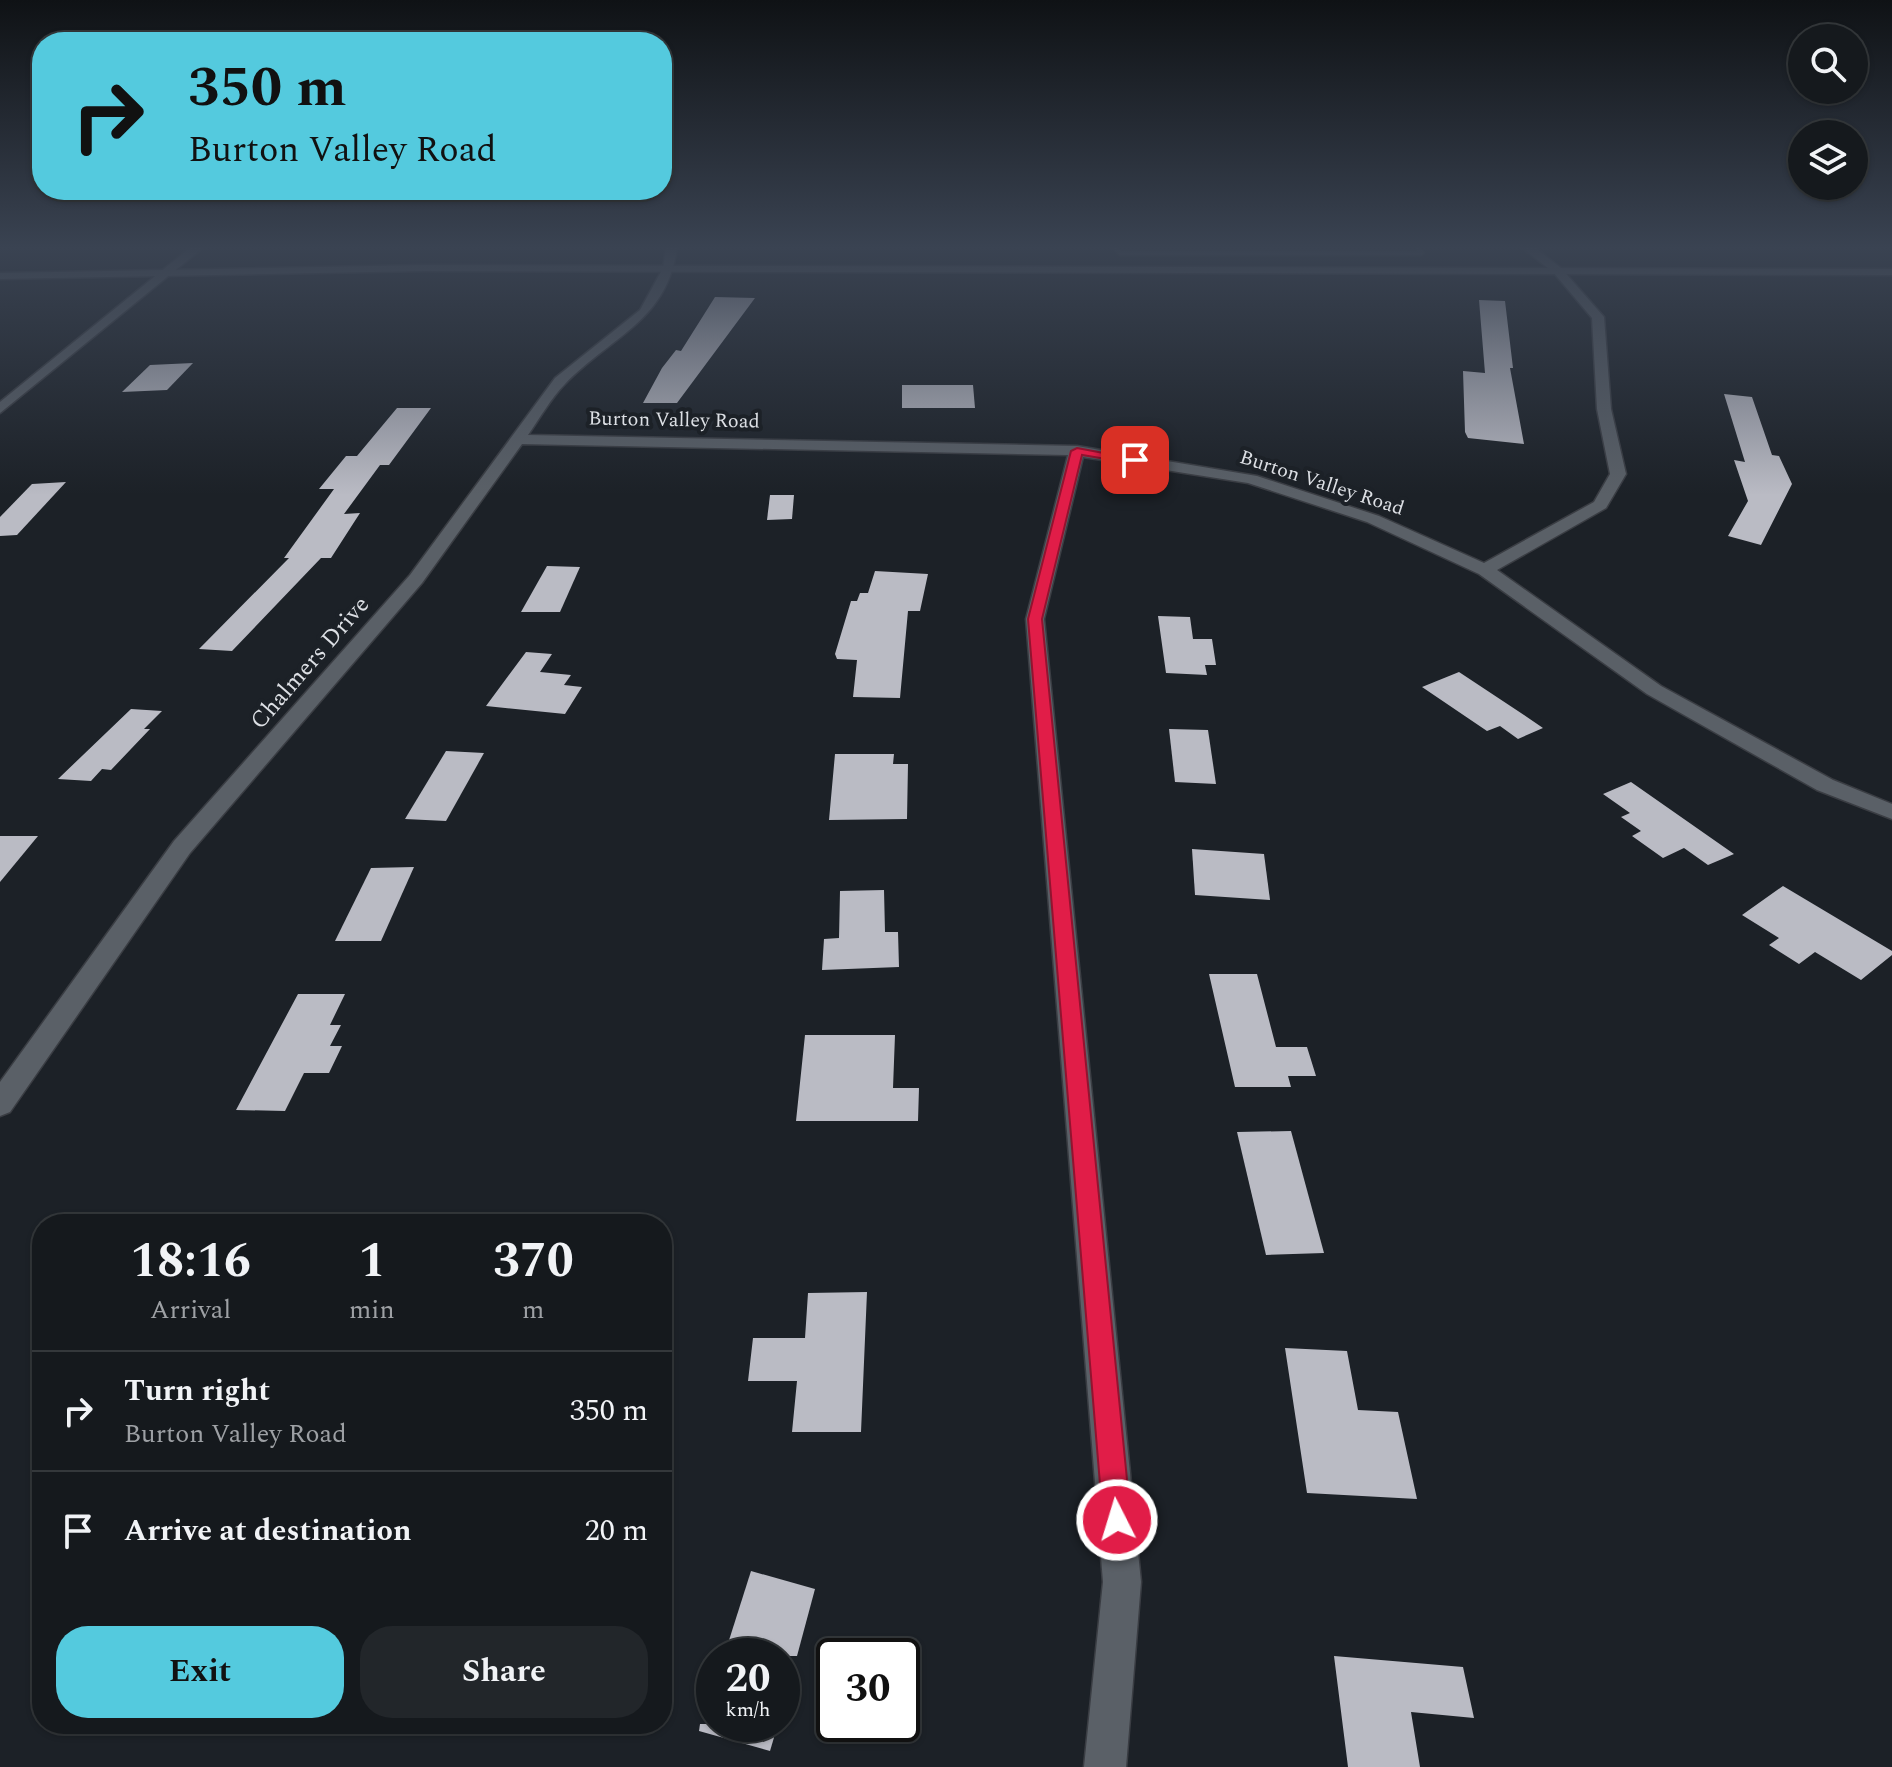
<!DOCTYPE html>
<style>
:root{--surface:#15191d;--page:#22262a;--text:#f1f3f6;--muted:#9da0a4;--line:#34383b;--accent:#54cade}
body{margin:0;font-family:Spectral,serif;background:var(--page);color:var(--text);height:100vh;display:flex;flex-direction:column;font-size:30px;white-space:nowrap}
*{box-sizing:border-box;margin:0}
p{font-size:26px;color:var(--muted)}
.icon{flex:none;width:44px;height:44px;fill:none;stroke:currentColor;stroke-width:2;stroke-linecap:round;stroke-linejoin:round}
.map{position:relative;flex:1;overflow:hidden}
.side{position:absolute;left:32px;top:1214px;width:640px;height:520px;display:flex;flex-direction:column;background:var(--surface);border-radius:32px;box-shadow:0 2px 6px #0004,0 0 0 2px var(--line)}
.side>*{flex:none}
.banner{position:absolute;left:32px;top:32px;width:640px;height:168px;border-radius:32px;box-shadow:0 2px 6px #0004,0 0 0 2px var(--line);background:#54cade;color:#111;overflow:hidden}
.controls{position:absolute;left:1788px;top:24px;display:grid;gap:16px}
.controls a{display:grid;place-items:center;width:80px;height:80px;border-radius:50%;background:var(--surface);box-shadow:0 2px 6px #0004,0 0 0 2px var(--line);font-size:40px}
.speed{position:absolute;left:696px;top:1638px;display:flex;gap:16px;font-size:40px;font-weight:700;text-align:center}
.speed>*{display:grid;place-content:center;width:104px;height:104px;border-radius:50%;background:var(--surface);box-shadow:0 2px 6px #0004,0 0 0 2px var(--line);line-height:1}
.speed small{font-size:20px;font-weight:400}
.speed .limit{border:4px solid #111;border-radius:12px;background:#fff;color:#111}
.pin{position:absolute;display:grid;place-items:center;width:68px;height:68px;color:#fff;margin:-34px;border-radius:16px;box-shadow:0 4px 12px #0006}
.me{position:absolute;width:88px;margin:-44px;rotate:355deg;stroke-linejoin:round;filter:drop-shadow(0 0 6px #0008)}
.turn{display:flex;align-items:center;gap:28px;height:168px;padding:0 24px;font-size:36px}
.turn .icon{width:104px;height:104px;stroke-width:2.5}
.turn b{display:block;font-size:56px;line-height:68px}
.eta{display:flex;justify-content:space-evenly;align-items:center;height:136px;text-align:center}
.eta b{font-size:48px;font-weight:700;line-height:56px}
.button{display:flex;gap:16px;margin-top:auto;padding:16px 24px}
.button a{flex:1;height:92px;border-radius:32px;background:var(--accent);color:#111;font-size:32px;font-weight:700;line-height:92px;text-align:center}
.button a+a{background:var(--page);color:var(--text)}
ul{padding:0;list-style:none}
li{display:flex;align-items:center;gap:24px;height:120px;padding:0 24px;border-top:2px solid var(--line)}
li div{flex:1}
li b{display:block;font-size:30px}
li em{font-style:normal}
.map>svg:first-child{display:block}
.building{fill:#babbc4}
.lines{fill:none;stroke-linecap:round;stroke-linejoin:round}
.lane-casing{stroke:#3a3d43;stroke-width:3}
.street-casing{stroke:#3a3d43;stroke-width:3}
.secondary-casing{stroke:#3a3d43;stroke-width:3}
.lane{fill:#5a6067;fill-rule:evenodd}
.street{fill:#5a6067;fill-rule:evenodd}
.secondary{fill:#5a6067;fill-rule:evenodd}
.route{fill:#e11d48;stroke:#92132f;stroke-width:2}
.labels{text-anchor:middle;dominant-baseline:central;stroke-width:8;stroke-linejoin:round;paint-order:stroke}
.far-street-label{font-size:20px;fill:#dcdfe4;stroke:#1c2127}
.street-label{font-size:24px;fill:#dcdfe4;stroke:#1c2127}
</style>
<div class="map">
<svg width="1892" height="1767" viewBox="0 0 1892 1767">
<rect width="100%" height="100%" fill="#1c2127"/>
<g class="building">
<polygon points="715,297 755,298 677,403 643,403 662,368 676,350 681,351"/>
<polygon points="1479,300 1505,301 1513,368 1510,368 1524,444 1468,438 1465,432 1463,371 1485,373"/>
<polygon points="193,363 167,390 122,392 150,365"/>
<polygon points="902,385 973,385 975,408 902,408"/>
<polygon points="1724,394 1752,397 1772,455 1779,456 1792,484 1761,545 1728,536 1748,501 1734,460 1745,462"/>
<polygon points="397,408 431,408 389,465 380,465 344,514 360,513 331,558 321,558 232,651 199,649 289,558 284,558 334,489 319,489 346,456 357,456"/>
<polygon points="66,482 17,535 0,536 0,517 32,484"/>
<polygon points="770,495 794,495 792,519 767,520"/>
<polygon points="547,566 580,567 560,612 521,612"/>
<polygon points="875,571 928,574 920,611 908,611 900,698 853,697 857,660 837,659 835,654 851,601 857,601 860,593 868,593"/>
<polygon points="1158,616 1190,617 1193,639 1212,639 1216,665 1205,665 1207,675 1166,673"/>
<polygon points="526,652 552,654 540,672 571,675 564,685 582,687 565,714 486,706"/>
<polygon points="1459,672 1524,715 1543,728 1518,739 1500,726 1487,731 1422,687"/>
<polygon points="131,709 162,711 144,729 150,729 111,770 102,769 91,781 58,779"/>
<polygon points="1169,729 1208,730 1216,784 1175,782"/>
<polygon points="446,751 484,753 446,821 405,819"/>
<polygon points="835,754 894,754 893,764 908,764 907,819 829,820"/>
<polygon points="1631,782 1734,854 1708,865 1684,848 1663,858 1632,836 1641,831 1621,817 1630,813 1603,794"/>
<polygon points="0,836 38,836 0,882"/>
<polygon points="1192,849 1264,854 1270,900 1195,895"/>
<polygon points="414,867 381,941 335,941 371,868"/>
<polygon points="1783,886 1892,951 1892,955 1861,980 1815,952 1799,964 1769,945 1779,938 1742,915"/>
<polygon points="884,890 885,932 898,932 899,967 822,970 824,939 839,938 840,891"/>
<polygon points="1209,974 1257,974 1276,1047 1307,1047 1316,1076 1288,1076 1291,1087 1235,1087"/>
<polygon points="298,994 345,994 330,1025 341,1025 330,1046 342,1046 329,1073 304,1073 285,1111 236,1110"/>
<polygon points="805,1035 895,1035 893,1088 919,1088 918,1121 796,1121"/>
<polygon points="1291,1131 1324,1253 1266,1255 1237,1132"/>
<polygon points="867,1292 861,1432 792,1432 797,1381 748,1381 753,1338 805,1338 808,1293"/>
<polygon points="1285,1348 1347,1351 1358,1410 1398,1412 1417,1499 1307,1493"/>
<polygon points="751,1571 815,1589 797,1656 724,1656"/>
<polygon points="1334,1656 1463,1667 1474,1718 1411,1712 1420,1767 1348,1767"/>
<polygon points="700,1724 778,1724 770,1751 699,1731"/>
</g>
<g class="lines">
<defs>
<polygon id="lane" points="1111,247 1117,247 1121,251 1417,251 1415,247 1420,247 1424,253 1421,255 1120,255"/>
<g id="street">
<polygon points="191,247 204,247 0,413 0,402"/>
<path d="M 666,247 L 677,247 C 668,321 610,337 565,384 C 551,398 540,418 528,435 L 1077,446 L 1257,476 L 1379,516 L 1484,563 L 1594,502 L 1610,474 L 1597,409 L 1592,318 L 1553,272 L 1521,247 L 1534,247 L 1561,268 L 1604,317 L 1611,409 L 1626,474 L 1606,508 L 1497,570 L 1661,686 L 1833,780 L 1892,804 L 1892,819 L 1817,790 L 1647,694 L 1479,574 L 1367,522 L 1248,483 L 1083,457 L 1044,619 L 1141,1582 L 1126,1767 L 1084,1767 L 1103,1582 L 1026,619 L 1068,455 L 522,444 L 422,583 L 190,853 L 10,1112 L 0,1116 L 0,1082 L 174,841 L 410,575 L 555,378 L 640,310 L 663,268 Z"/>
</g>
<polygon id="secondary" points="423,265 1892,269 1892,275 423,271 0,279 0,273"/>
</defs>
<use href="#lane" class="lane-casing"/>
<use href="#street" class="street-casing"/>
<use href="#secondary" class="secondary-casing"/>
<use href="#lane" class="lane"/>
<use href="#street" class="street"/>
<use href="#secondary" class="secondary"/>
</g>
<linearGradient id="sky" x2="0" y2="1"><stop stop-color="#0f1215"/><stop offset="0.5" stop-color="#3a4352"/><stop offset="1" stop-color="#3a4352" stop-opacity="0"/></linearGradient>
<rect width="1892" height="495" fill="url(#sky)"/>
<polygon class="route" points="1077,448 1141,460 1135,464 1082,455 1042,619 1131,1520 1127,1530 1117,1534 1107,1530 1103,1520 1028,619 1071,451"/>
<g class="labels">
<g class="far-street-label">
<text transform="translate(674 420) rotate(1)">Burton Valley Road</text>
<text transform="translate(1322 483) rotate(18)">Burton Valley Road</text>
</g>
<g class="street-label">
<text transform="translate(310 663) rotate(-49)">Chalmers Drive</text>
</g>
</g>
</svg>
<div class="controls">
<a><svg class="icon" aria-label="search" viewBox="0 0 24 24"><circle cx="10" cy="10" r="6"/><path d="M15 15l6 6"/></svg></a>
<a><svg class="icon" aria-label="layers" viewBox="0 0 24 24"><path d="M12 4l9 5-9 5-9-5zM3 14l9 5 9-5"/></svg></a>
</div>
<div class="speed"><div>20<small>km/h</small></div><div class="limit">30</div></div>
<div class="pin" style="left:1135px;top:460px;background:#d93025"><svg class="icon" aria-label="arrive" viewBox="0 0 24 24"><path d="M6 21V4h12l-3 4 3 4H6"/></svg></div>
<svg class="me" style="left:1117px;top:1520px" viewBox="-20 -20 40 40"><circle r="17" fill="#e11d48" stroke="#fff" stroke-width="3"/><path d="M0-11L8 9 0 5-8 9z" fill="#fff"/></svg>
<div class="banner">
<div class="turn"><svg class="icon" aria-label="right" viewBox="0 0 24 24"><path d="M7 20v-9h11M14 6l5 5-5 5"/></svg><div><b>350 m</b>Burton Valley Road</div></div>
</div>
<section class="side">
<div class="eta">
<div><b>18:16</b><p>Arrival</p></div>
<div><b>1</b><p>min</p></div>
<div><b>370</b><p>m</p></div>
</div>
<ul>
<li><svg class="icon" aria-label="right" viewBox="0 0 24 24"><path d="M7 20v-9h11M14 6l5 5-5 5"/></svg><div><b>Turn right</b><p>Burton Valley Road</p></div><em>350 m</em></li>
<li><svg class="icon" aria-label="arrive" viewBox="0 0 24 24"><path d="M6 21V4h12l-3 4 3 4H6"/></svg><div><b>Arrive at destination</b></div><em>20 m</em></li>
</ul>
<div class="button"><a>Exit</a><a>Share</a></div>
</section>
</div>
